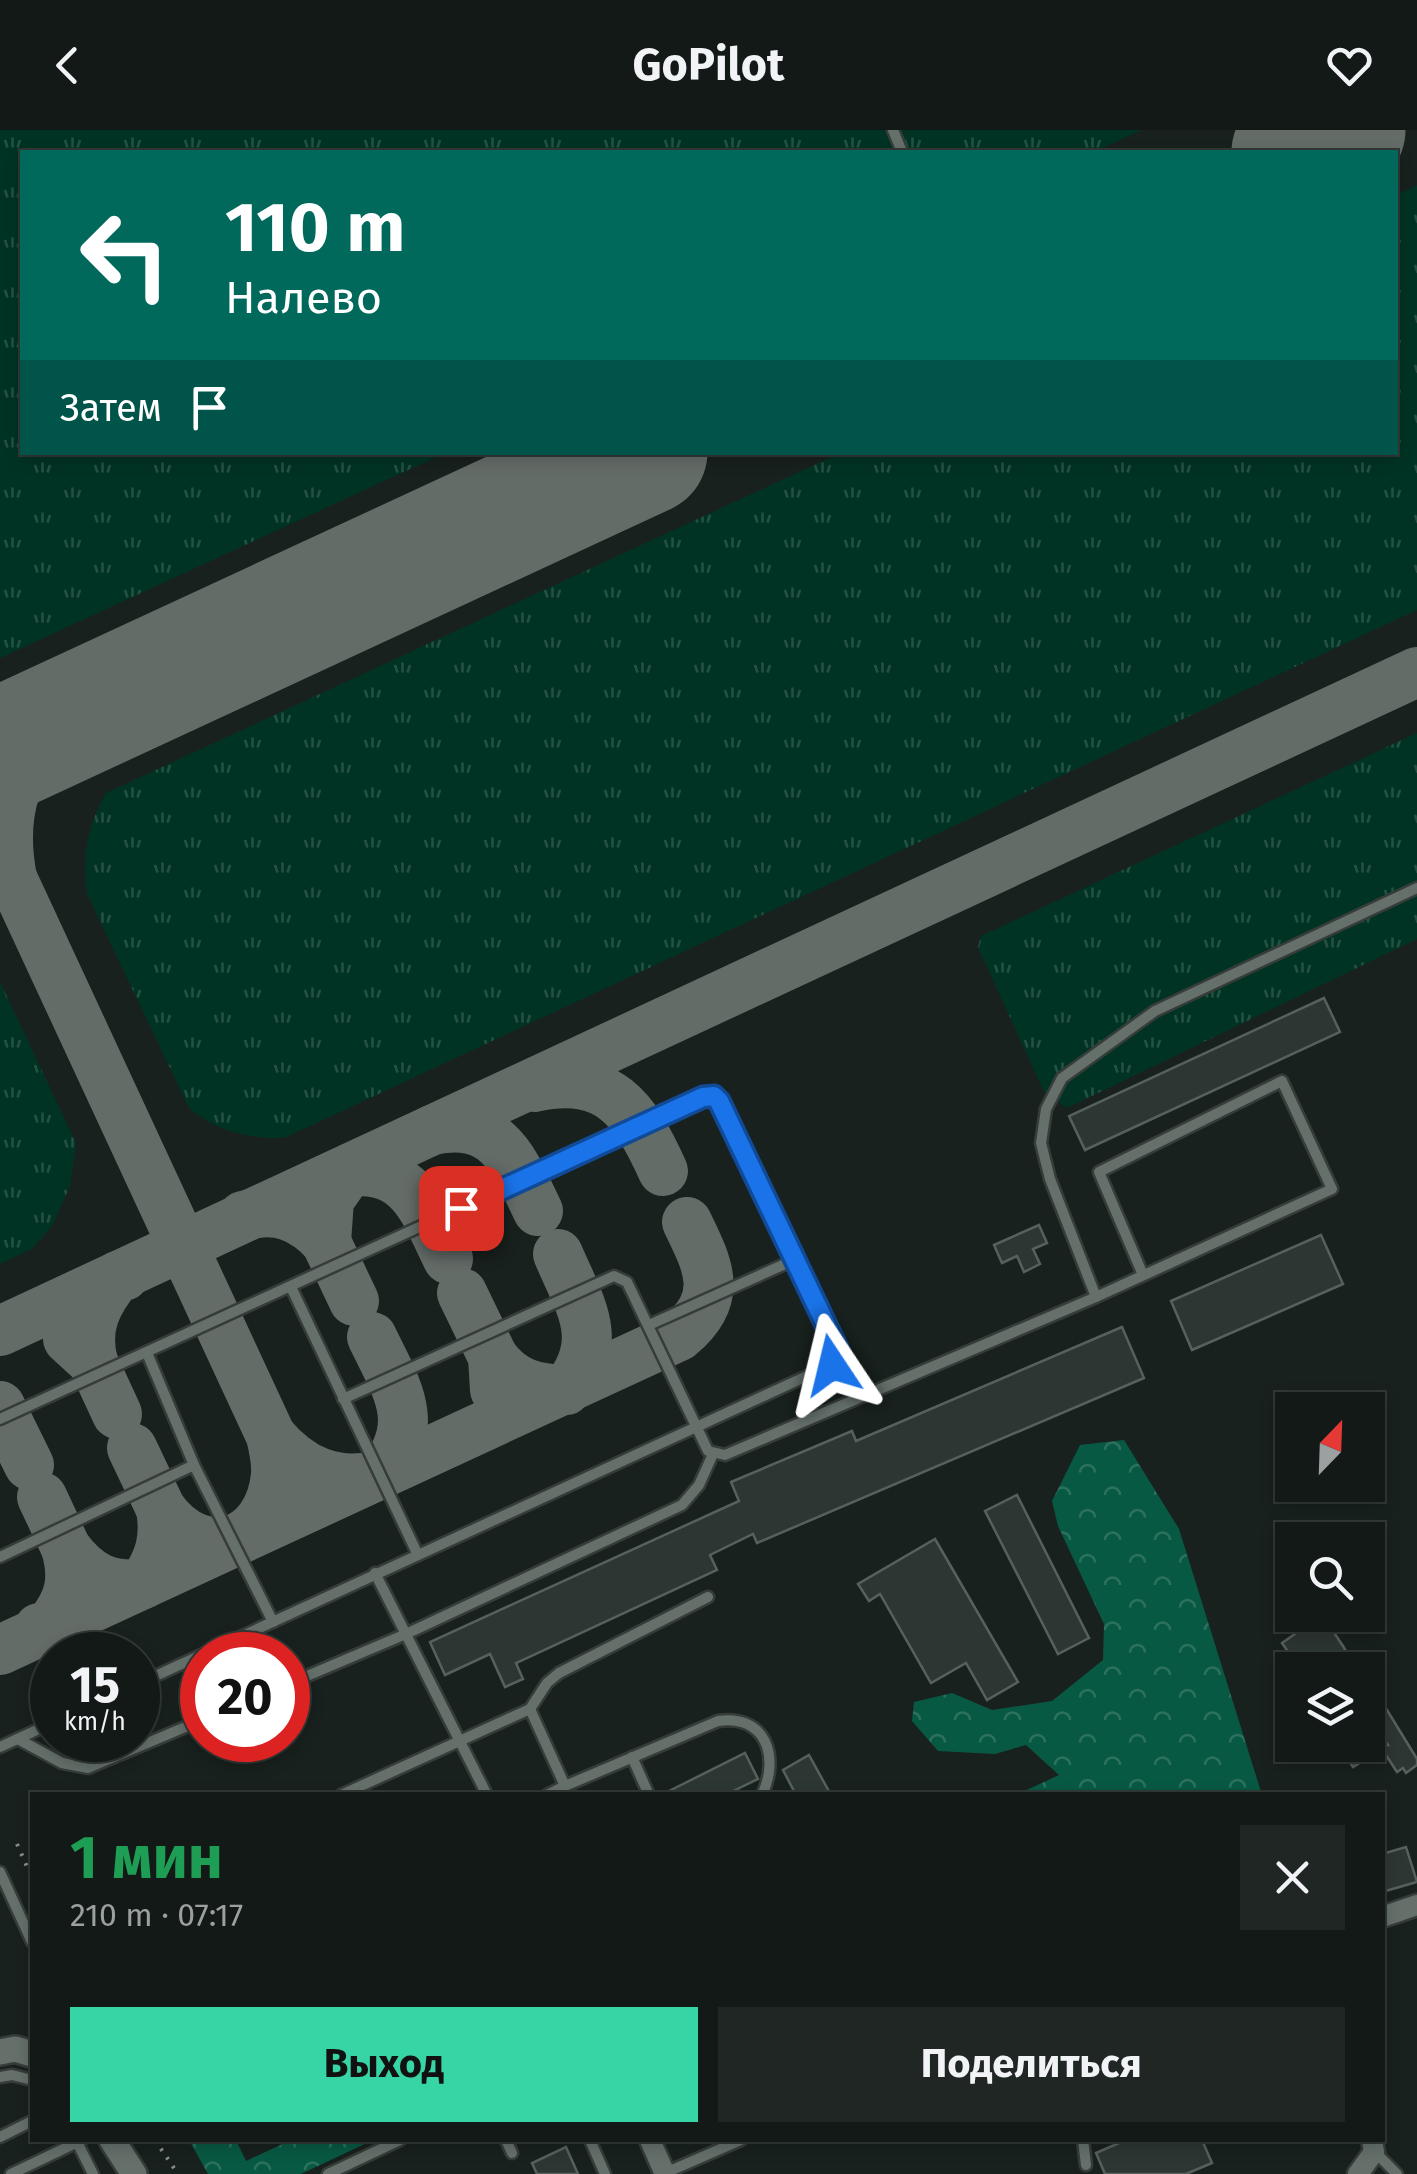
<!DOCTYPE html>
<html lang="ru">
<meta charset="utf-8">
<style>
:root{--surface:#121916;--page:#1f2623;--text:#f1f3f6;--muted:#9ca0a1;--line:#313835;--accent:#37d4a6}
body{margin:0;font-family:"Fira Sans",sans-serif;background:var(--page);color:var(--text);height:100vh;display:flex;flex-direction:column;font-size:38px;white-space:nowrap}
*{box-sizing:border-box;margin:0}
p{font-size:32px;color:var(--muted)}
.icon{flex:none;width:55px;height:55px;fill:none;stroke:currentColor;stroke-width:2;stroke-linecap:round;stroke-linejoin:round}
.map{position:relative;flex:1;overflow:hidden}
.drawer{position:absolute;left:30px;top:1662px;width:1355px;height:350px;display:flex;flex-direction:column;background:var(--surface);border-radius:0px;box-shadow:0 5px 15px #0003,0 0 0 2px var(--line)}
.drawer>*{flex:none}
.top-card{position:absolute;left:20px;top:20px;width:1378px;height:305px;border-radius:0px;box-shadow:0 5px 15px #0003,0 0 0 2px var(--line);background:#00695c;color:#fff;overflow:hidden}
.needle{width:65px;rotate:23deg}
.fabs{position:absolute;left:1275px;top:1262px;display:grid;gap:20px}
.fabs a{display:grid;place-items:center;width:110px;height:110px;border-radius:0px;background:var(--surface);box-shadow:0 5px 15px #0003,0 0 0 2px var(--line);font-size:50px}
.speed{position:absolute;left:30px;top:1502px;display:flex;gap:20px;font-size:50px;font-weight:700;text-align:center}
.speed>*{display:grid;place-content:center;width:130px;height:130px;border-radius:50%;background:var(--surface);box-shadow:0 5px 15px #0003,0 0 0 2px var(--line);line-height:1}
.speed small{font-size:25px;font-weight:400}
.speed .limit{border:15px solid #d22;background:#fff;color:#111}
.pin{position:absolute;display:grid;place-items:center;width:85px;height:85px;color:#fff;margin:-42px;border-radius:20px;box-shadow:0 5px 15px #0006}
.me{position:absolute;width:110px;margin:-55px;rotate:350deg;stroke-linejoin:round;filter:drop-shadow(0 0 8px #0008)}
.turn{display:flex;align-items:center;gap:35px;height:210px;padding:0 40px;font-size:45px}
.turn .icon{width:130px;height:130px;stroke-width:2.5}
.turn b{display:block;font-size:70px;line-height:85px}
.then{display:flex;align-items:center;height:95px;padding:0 40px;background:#0003;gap:20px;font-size:38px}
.round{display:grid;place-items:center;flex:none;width:105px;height:105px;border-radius:0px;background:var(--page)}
.summary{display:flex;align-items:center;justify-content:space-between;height:170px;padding:0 40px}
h1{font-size:60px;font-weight:700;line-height:75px;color:#1e9e55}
.primary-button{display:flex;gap:20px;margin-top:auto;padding:20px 40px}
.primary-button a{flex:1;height:115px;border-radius:0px;background:var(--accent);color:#111;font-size:40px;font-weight:700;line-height:115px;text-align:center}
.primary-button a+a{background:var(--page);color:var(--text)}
header{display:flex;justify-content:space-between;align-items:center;height:130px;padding:0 40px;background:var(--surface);font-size:45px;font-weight:700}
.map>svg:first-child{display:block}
.grass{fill:url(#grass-tufts)}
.forest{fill:url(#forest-crowns)}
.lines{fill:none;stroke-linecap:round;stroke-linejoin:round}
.taxiway{stroke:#646c68;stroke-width:50}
.runway{stroke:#646c68;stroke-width:125}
.building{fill:#2c3632;stroke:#57615c;stroke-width:2.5}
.lane-casing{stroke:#363c39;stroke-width:15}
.street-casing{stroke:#363c39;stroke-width:25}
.secondary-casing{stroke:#363c39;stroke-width:30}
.path{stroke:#878e8b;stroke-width:4;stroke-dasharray:2.5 8;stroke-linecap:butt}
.lane{stroke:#65706b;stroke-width:10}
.street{stroke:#65706b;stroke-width:20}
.secondary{stroke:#65706b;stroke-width:25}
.route-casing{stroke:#114b97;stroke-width:25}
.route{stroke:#1a73e8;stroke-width:18}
</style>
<header><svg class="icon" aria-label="back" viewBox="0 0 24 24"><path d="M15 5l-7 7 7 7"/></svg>GoPilot<svg class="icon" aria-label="heart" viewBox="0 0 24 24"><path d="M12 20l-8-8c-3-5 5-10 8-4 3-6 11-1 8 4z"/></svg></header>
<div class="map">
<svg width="1417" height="2044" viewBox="0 0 1417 2044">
<defs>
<pattern id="grass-tufts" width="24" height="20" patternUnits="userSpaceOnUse" patternTransform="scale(2.5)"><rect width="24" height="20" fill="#003324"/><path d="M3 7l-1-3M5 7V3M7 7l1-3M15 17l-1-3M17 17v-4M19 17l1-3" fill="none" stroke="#255144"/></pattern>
<pattern id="forest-crowns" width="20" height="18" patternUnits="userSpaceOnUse" patternTransform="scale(2.5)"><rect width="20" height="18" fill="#085943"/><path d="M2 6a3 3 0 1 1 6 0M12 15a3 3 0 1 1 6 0" fill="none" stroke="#2c715e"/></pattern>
</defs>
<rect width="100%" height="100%" fill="#18211d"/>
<g class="grass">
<polygon points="0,0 1142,0 1093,22 22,22 22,322 445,323 0,528"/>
<path d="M 1417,55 L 1417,480 L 284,1008 C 248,1009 216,1001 189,978 L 87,764 C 82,726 87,696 106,663 L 840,323 L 1395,322 L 1395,66 Z"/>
<polygon points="1417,603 1417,809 1067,978 1044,962 978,817 981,806"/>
<polygon points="0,852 76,1013 70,1056 52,1096 32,1119 0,1134"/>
</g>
<g class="forest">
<polygon points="1124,1310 1179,1399 1262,1665 1016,1665 1059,1645 1026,1615 995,1624 938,1621 912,1591 914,1572 952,1563 992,1580 1052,1571 1103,1530 1104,1494 1058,1396 1052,1371 1080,1315"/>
<polygon points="189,2010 236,2010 246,2031 291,2010 373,2010 301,2044 208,2044"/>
</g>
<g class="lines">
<g class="taxiway">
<polyline points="0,731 12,748 271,1306"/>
<path d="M 12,748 C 0,686 14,632 64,591"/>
<path d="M 534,957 C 609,941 635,979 663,1041"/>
<path d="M 432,1000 C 499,986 514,1032 538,1081"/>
<path d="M 341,1043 C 410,1032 423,1078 448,1129"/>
<path d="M 243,1086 C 277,1076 303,1087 326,1112 L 329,1070 L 351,1038"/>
<polyline points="326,1112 354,1171"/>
<polyline points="462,1163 493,1227 495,1260"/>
<polyline points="0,1201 1417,542"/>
<polyline points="68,1209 93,1232 117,1284"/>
<path d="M 493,1227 C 512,1253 534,1259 566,1260 C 606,1209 580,1176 558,1124"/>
<path d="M 93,1232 C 84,1197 96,1173 118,1146 L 124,1146"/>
<polyline points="0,1276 29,1335"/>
<polyline points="132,1318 161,1379"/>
<polyline points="42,1367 66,1418"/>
<path d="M 39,1498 L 49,1496 C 70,1471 75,1449 66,1418 C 87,1446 107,1457 143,1454 C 160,1429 166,1409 161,1379 C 203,1437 269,1415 276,1345 C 277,1332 274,1319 271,1306 C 301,1341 335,1356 380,1345 C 423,1294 397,1259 372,1207"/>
<path d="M 0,1520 L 679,1206 C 725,1168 709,1137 687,1092"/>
</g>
<g class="runway">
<polyline points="1294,22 1343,0"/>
<polyline points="0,621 645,322"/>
</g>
</g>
<g class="building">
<polygon points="1324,868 1340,902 1085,1020 1069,986"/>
<polygon points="1039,1095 1047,1113 1033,1119 1040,1134 1024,1142 1017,1126 1002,1133 994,1115"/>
<polygon points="1321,1105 1343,1154 1192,1220 1171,1171"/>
<polygon points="1122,1197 1144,1248 757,1413 753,1404 710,1425 717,1440 516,1533 523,1549 505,1557 490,1524 445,1545 430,1512 739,1371 731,1352 852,1301 856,1311"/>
<polygon points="1017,1365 1089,1508 1058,1524 985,1381"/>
<polygon points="935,1409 1018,1552 987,1570 966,1533 931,1553 880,1464 869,1471 858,1454"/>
<polygon points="1322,1485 1343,1516 1357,1540 1301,1540 1282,1513"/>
<polygon points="1368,1549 1417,1629 1417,1635 1406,1643 1403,1638 1397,1642 1382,1619 1353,1637 1339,1615 1388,1615 1368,1587"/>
<polygon points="745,1623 758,1649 725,1665 661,1665"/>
<polygon points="809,1625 831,1665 796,1665 783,1640"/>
<polygon points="1406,1717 1417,1752 1382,1762 1382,1724"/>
<polygon points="1126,2010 1202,2010 1212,2033 1186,2044 1105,2044 1096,2023"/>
<polygon points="566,2017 578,2044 537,2044 532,2033"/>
</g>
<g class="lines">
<defs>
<g id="lane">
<polyline points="893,0 902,22"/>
<polyline points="1143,1145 1099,1042 1282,951 1332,1059 1096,1167 1050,1049 1041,1013 1046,979 1062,948 1155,881 1417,758"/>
<polyline points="291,1157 417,1423"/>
<polyline points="649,1195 794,1130"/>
<polyline points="147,1223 194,1335"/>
<polyline points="343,1269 614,1146 627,1152 708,1321 725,1325 1096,1167"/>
<polyline points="0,1289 703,967 714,967 719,971 838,1220 831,1235 138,1554"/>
<polyline points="0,1427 194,1335 273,1492"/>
<polyline points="375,1443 487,1665"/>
<polyline points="288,1554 406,1504 682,1375 699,1355 713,1324"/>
<path d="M 530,1579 L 565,1656 L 718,1591 C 766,1584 780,1627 762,1665"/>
<polyline points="18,1609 62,1633 88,1638 202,1590"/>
<polyline points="0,1617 52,1593"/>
<polyline points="632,1627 649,1665"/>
<polyline points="341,1665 530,1579 547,1553 559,1543 708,1467"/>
<polyline points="547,1665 565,1656"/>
<polyline points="0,1742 32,1812"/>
<polyline points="0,1947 12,1945 32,1950"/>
<polyline points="0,2007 32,1991"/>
<polyline points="76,2010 93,2044"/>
<polyline points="506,2010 512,2023"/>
<polyline points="590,2010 605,2044"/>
<polyline points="1083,2010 1086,2035"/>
<polyline points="1375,2022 1397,2044"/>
<polyline points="665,2043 741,2010"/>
<polyline points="11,2044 82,2010"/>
<polyline points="328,2044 400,2010"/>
</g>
<g id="street">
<polyline points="1382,1787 1417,1775"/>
<polyline points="650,2010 665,2044"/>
<polyline points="1358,2044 1374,2022 1372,2010"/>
</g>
<g id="secondary">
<polyline points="0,1922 15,1919 32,1924"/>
<polyline points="112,2010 134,2044"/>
</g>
</defs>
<use href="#lane" class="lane-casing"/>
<use href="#street" class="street-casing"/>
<use href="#secondary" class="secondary-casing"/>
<g class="path">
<polyline points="17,1714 32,1748"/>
<polyline points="155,2010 178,2044"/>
</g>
<use href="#lane" class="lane"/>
<use href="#street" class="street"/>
<use href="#secondary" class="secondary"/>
</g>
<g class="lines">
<defs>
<polyline id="route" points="461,1078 703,967 714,966 719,971 838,1220 832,1235"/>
</defs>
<use href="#route" class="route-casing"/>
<use href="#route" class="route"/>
</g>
</svg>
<div class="fabs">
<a><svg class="needle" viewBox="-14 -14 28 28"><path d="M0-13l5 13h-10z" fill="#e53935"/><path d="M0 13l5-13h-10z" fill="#9ca0a1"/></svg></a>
<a><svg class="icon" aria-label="search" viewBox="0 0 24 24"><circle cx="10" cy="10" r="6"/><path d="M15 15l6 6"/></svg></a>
<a><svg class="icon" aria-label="layers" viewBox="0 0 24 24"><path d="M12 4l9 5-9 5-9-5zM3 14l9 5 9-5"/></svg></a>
</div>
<div class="speed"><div>15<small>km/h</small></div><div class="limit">20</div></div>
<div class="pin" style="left:461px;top:1078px;background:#d93025"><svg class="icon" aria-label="arrive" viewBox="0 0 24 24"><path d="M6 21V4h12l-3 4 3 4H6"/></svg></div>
<svg class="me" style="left:832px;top:1235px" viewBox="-20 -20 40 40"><path d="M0-17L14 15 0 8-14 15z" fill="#1a73e8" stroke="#fff" stroke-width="4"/></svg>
<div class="top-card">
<div class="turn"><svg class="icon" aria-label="left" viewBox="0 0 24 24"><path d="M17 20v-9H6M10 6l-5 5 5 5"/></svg><div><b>110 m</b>Налево</div></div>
<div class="then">Затем<svg class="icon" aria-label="arrive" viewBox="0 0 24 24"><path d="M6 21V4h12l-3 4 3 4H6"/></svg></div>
</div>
<section class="drawer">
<div class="summary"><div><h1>1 мин</h1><p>210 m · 07:17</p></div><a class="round"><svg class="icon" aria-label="close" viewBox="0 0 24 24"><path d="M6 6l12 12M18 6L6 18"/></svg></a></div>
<div class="primary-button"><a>Выход</a><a>Поделиться</a></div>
</section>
</div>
